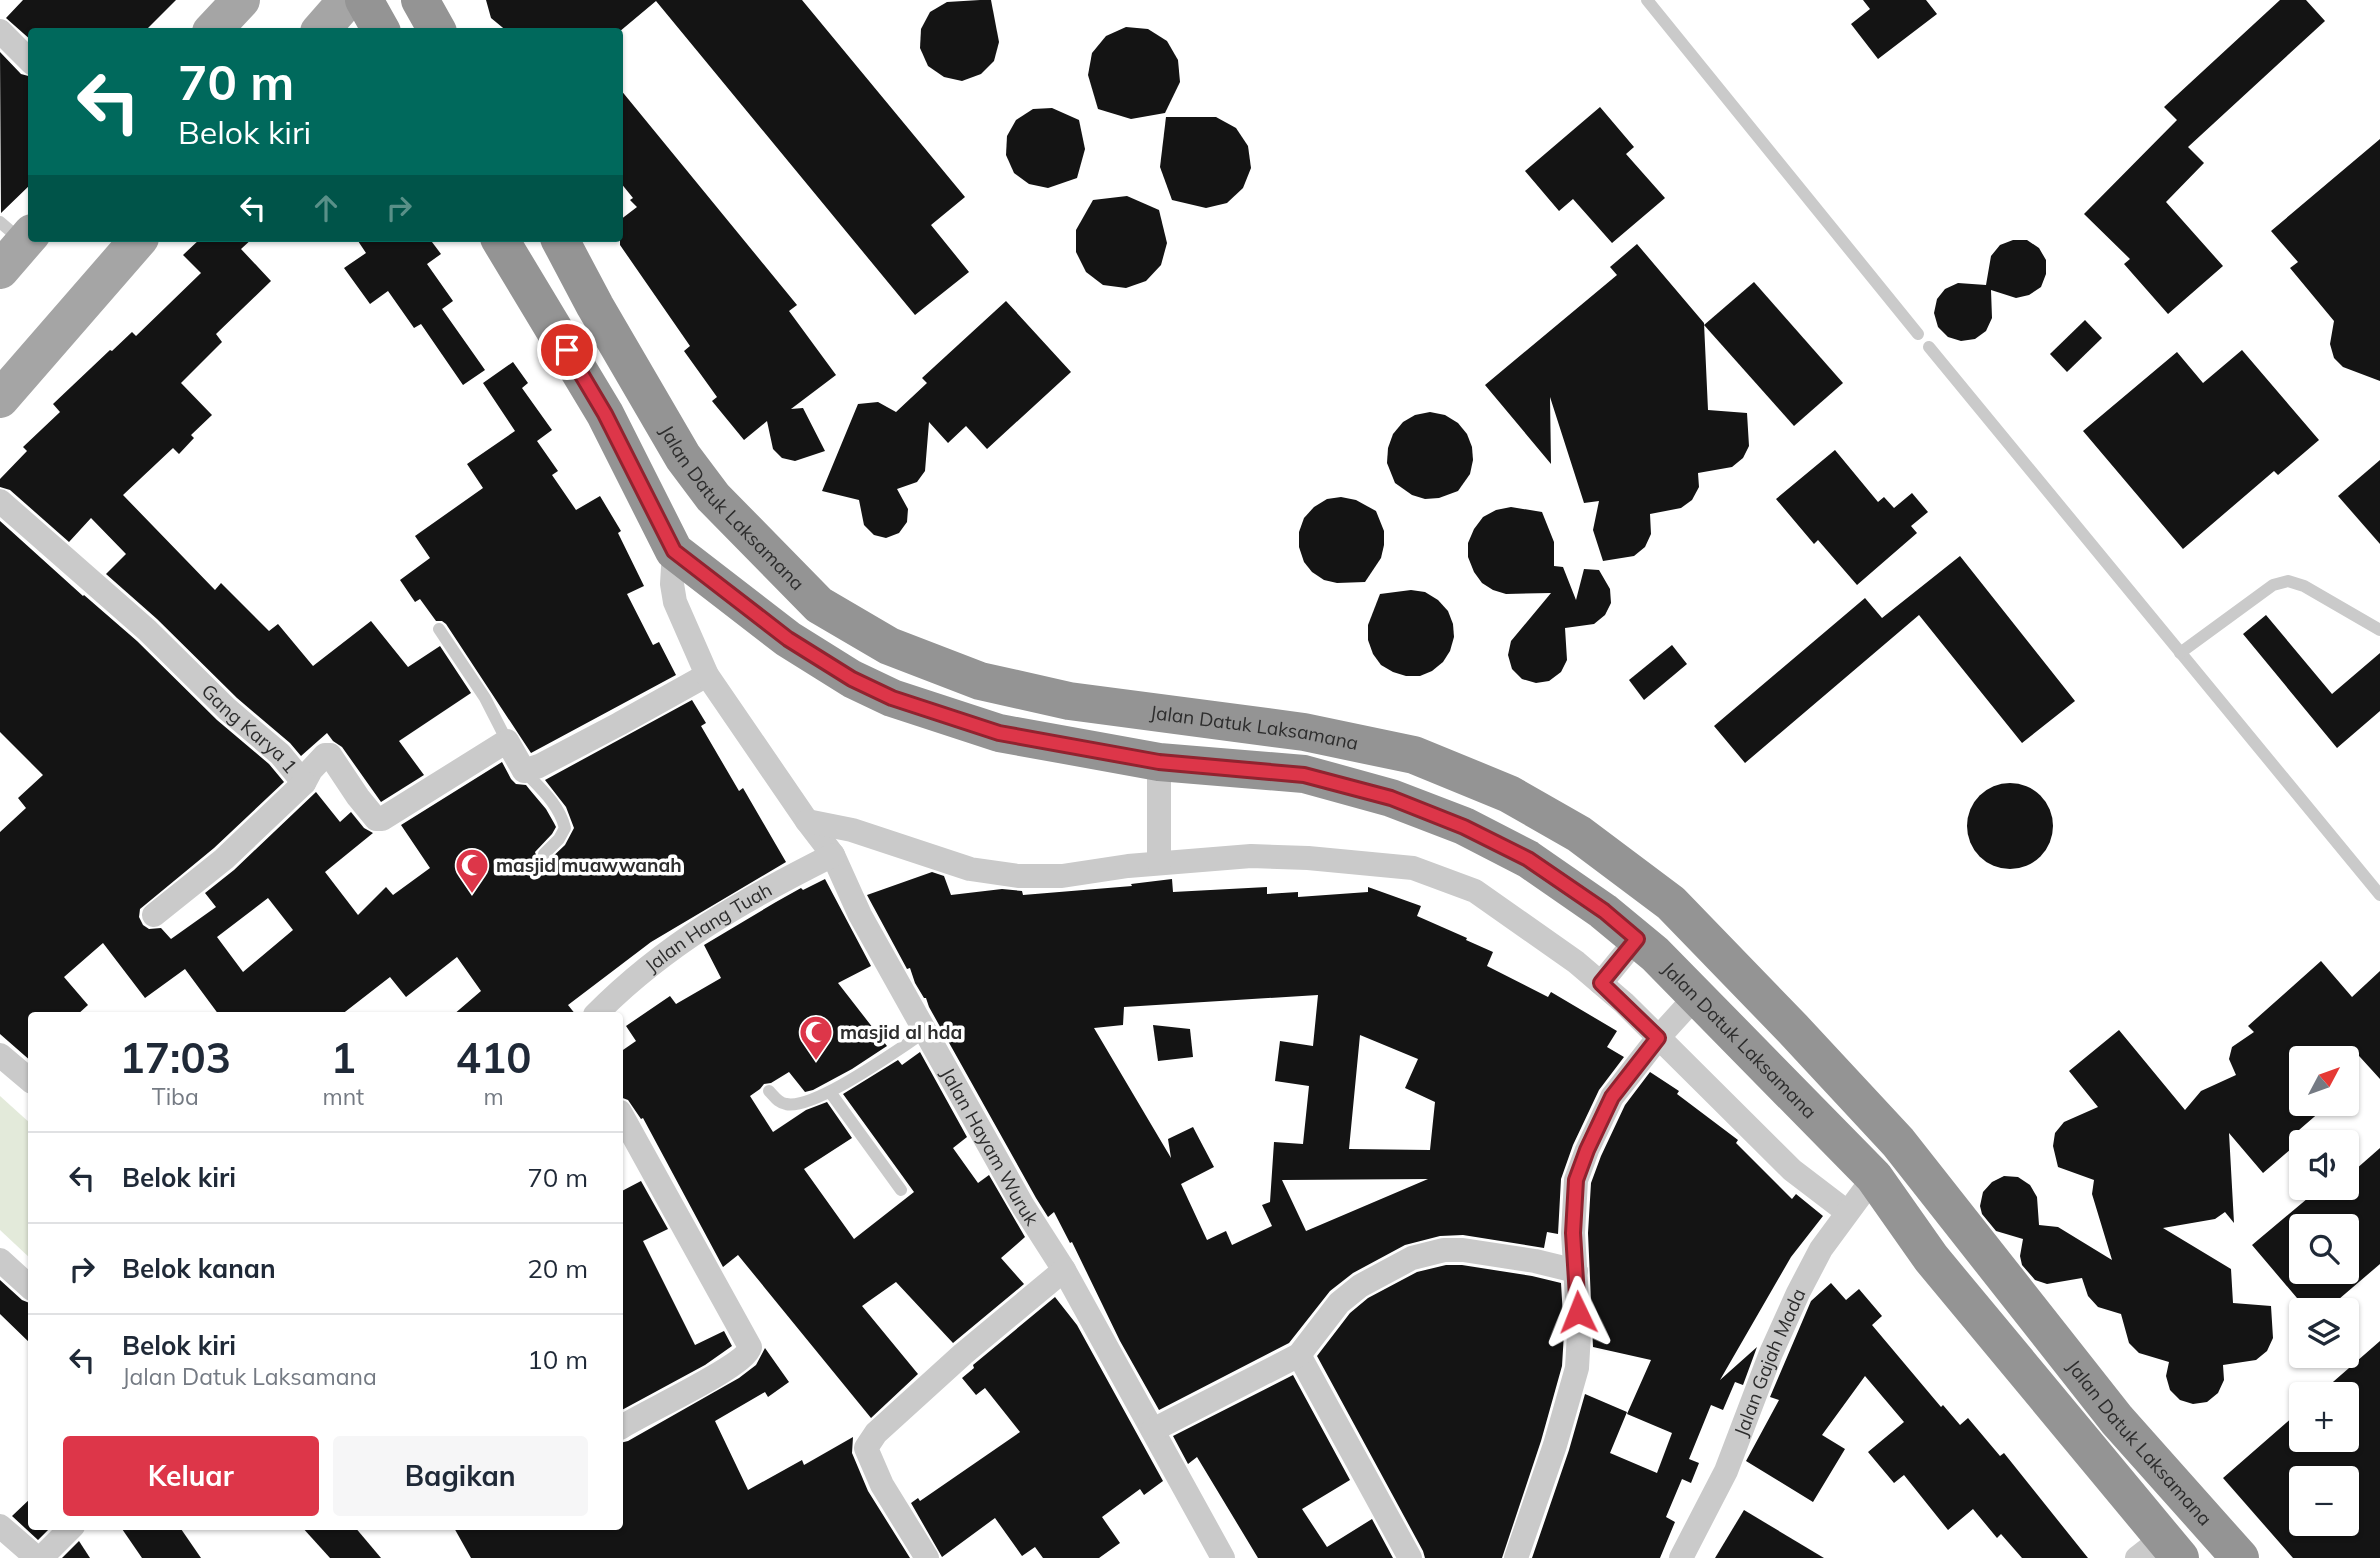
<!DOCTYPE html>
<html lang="id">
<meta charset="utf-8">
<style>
:root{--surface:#fff;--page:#f6f6f7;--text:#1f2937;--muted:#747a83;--line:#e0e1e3;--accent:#dd3649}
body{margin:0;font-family:Mulish,sans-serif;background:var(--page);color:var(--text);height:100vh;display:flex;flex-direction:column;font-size:26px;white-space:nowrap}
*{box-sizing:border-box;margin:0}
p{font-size:23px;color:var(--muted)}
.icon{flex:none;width:38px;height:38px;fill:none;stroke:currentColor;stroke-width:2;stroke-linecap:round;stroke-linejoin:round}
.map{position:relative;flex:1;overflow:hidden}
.drawer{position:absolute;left:28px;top:1012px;width:595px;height:518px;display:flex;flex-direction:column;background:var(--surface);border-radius:7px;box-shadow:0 2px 5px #0004}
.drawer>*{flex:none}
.hud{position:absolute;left:28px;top:28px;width:595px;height:214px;border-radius:7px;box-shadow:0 2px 5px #0004;background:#00695c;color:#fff;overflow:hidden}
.needle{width:46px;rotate:49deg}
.fabs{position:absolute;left:2289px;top:1046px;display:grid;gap:14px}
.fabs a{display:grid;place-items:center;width:70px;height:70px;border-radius:7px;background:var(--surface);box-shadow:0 2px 5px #0004;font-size:35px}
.pin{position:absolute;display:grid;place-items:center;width:60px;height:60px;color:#fff;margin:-30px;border:4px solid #fff;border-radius:50%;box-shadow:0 2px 7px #0007}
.me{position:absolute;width:77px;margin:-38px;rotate:358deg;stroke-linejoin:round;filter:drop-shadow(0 0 5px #0008)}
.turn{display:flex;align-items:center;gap:24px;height:147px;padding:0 35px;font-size:32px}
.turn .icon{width:91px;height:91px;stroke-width:2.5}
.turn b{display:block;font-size:49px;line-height:60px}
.lanes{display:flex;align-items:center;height:66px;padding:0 35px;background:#0003;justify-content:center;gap:35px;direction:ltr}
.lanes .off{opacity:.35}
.eta{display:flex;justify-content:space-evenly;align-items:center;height:119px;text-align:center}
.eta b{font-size:42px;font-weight:700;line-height:49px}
.button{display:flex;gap:14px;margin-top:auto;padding:14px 35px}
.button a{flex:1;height:80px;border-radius:7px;background:var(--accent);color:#fff;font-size:28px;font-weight:700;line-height:80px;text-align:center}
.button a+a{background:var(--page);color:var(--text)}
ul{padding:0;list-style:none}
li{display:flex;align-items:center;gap:21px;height:91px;padding:0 35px;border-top:2px solid var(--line)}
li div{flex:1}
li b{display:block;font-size:26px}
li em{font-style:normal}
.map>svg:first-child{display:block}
.green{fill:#e3eada}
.building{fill:#141414;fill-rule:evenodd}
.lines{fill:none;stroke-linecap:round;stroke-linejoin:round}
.lane{stroke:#cacaca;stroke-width:12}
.street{stroke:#cacaca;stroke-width:24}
.primary{stroke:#a5a5a5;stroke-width:38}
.highway{stroke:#949494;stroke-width:38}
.route-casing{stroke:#90232f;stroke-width:18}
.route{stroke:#dd3649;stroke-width:12}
.labels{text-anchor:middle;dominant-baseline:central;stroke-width:7;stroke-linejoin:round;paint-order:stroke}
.street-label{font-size:19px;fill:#2d2d2d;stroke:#fff}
.poi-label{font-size:19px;font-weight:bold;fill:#2d2d2d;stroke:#fff;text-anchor:start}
</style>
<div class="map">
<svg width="2380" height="1558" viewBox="0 0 2380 1558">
<rect width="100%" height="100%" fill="#fff"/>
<polygon class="green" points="0,1096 31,1124 31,1259 0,1230"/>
<g class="building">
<polygon points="23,0 176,0 144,32 32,32 32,41 6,18"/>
<polygon points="486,0 802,0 965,197 931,225 969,272 915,315 656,1 619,32 508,32 491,18"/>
<polygon points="980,0 991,0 999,42 994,61 981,74 962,81 944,77 928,66 920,48 921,29 930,12 947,2"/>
<polygon points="1863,0 1926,0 1937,14 1878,59 1851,24 1870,9"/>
<polygon points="2280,0 2306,0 2325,21 2188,147 2204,163 2166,202 2223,266 2168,314 2124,264 2130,259 2084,214 2177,120 2164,107"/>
<polygon points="1126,27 1148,29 1167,41 1178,60 1180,82 1165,113 1131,119 1098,109 1088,75 1092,53 1106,36"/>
<polygon points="0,52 21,74 32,77 32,183 1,213"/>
<polygon points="620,89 797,305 789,311 836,375 791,409 803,408 825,451 795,461 782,458 773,449 767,421 744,440 712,401 717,397 684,351 690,346 620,245 620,220 637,207 630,200 633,198 620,182"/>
<polygon points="1600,107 1634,147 1626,154 1665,198 1612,243 1573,199 1559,211 1525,171"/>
<polygon points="1052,108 1079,120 1085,149 1077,178 1048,188 1029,184 1014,173 1006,155 1007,136 1016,120 1033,109"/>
<polygon points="1166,117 1216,117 1236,128 1248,146 1251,168 1243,188 1227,203 1206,208 1172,200 1160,167"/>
<polygon points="2380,139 2380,381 2343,367 2334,358 2330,344 2334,321 2290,268 2298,262 2271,231"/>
<polygon points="1127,196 1159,210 1167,243 1161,265 1146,281 1126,288 1103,285 1086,272 1076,252 1076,230 1093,200"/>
<polygon points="201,238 253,238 241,249 271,281 216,334 222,342 181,383 212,415 191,435 194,438 179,454 173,448 123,495 215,590 221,583 269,631 278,624 313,666 371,621 408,667 440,646 471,693 399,741 424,775 381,802 342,747 333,741 327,733 301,756 290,743 237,698 157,619 106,574 126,554 91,518 69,542 10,490 0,487 0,479 27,451 23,447 60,412 53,404 110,350 112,351 132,332 136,336 201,273 183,255"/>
<polygon points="356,238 429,238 441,254 427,264 453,301 442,309 485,370 463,385 421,324 414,328 388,291 370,304 344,268 366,253"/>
<polygon points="2013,240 2027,240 2039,248 2046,260 2046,274 2041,287 2029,295 2016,298 1991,290 1992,318 1986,331 1975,339 1961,341 1948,337 1938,327 1934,313 1937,299 1945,289 1958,283 1986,285 1991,256 2000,245"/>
<polygon points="1637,244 1704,323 1708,410 1747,413 1749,446 1743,458 1732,467 1698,473 1699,487 1692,500 1681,508 1650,514 1651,534 1645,547 1634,556 1603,561 1593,530 1599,501 1584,503 1550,397 1551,464 1485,385 1617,275 1610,267"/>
<polygon points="1754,282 1843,383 1794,426 1704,325"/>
<polygon points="1006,301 1071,372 987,449 966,426 948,443 929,422 925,471 917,482 897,489 908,509 907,522 899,533 886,538 874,535 864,525 859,500 822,491 858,404 878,402 896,412 927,383 922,378"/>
<polygon points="2085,320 2102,338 2067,372 2050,354"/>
<polygon points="2242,350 2319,440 2278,475 2274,471 2183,549 2083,431 2177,352 2203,383"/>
<polygon points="513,362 528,383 522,388 552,430 537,441 558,471 552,475 576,510 600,496 621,531 618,533 644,586 627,594 653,645 659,642 676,675 531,753 446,624 442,621 436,621 420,599 415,602 400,580 430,558 415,536 483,488 467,464 515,431 483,383"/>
<polygon points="1430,412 1445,415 1458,423 1467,434 1472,447 1473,460 1470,474 1458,491 1439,498 1425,499 1412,495 1395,483 1387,463 1388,448 1393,434 1403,422 1415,415"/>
<polygon points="1835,450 1878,502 1884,497 1894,508 1912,493 1928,512 1911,526 1917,533 1857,585 1818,540 1814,544 1776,499"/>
<polygon points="2380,460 2380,544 2338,496"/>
<polygon points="1341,497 1356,500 1376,511 1384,531 1384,545 1381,558 1365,582 1337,583 1324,580 1312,572 1304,562 1299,547 1299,532 1304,518 1314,507 1327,499"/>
<polygon points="1511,507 1542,512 1554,542 1554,566 1563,567 1576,600 1584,569 1599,570 1610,589 1611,603 1605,615 1594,624 1565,628 1567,660 1561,672 1549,681 1536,683 1522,679 1512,669 1508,655 1511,641 1551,593 1506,594 1493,590 1482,583 1474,572 1468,557 1468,543 1474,529 1483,517 1496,510"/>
<path d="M 0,521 L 83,596 L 84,595 L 137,641 L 217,720 L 269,764 L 284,782 L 214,848 L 140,909 L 139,917 L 143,925 L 149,929 L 161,928 L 171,939 L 216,907 L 205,893 L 234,870 L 316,792 L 340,822 L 351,812 L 364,828 L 373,833 L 325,872 L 358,915 L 386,887 L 393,895 L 430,868 L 401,825 L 502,762 L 511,779 L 516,784 L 526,785 L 530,790 L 546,809 L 554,823 L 556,827 L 552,834 L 535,852 L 538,861 L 547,862 L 565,845 L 574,828 L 566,807 L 545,780 L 692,700 L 706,723 L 701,726 L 739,791 L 743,788 L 786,862 L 651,942 L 568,1005 L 576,1015 L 453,1015 L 481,991 L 457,957 L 406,997 L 390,977 L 341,1015 L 219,1015 L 185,969 L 145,998 L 103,943 L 64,977 L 88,1005 L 77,1015 L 32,1015 L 32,1062 L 0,1034 L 0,832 L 26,808 L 18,798 L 43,775 L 0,732 ZM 268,898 L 293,930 L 243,972 L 217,937 Z"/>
<polygon points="1960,556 2075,701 2022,743 1919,615 1745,763 1714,726 1865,598 1882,618"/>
<polygon points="1411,590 1425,592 1438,600 1448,611 1453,624 1454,637 1450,651 1443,662 1432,671 1420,676 1406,676 1393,672 1381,665 1373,654 1368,640 1368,625 1380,594"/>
<polygon points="2266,615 2332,694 2380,653 2380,711 2337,748 2243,634"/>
<polygon points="1672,645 1687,664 1644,700 1629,680"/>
<circle cx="2010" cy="826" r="43"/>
<path d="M 932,872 L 944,876 L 951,895 L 1002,889 L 1022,891 L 1023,895 L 1132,886 L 1131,884 L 1172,879 L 1173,892 L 1267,887 L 1267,894 L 1298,892 L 1298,897 L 1368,892 L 1368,887 L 1421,906 L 1417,916 L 1467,938 L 1466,940 L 1493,952 L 1487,966 L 1548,997 L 1551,992 L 1617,1031 L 1607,1047 L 1624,1057 L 1599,1090 L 1573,1145 L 1561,1179 L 1558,1234 L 1547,1232 L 1544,1248 L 1463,1235 L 1440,1236 L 1405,1245 L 1353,1273 L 1330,1291 L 1289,1343 L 1159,1410 L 1120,1341 L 1072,1242 L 1070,1243 L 1054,1212 L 1048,1217 L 1036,1198 L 929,1007 L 926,998 L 924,998 L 915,983 L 910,968 L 907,969 L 867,895 ZM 1318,995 L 1313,1046 L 1280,1041 L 1275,1081 L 1309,1086 L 1303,1144 L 1274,1142 L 1270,1202 L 1262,1205 L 1272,1226 L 1232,1245 L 1226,1231 L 1207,1240 L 1181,1184 L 1214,1167 L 1193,1127 L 1168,1139 L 1171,1158 L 1094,1028 L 1123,1025 L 1124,1007 ZM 1360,1035 L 1418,1059 L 1405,1088 L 1435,1102 L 1430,1150 L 1349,1149 ZM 1428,1179 L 1306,1231 L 1282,1180 Z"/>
<polygon points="825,879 871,966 838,983 887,1046 852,1069 813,1090 805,1092 789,1072 771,1083 764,1084 760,1089 750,1096 773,1132 806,1110 827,1102 852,1138 804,1169 854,1239 914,1192 843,1094 898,1060 902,1065 920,1052 967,1137 953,1148 978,1183 989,1175 1025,1237 1001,1258 1024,1284 953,1343 896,1282 862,1306 918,1374 871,1418 738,1255 723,1267 643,1118 641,1119 628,1100 620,1097 620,1052 636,1041 626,1026 670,996 676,1004 721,978 704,945 776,902 801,888 803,890"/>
<polygon points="2321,961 2352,997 2380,971 2380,1079 2350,1046 2336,1059 2301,1059 2301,1104 2329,1104 2299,1130 2305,1137 2263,1173 2229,1133 2234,1223 2225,1212 2215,1219 2163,1228 2231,1269 2233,1303 2271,1306 2273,1338 2267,1351 2256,1360 2223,1365 2224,1380 2218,1393 2207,1402 2193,1404 2180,1400 2170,1390 2166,1376 2169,1362 2139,1353 2129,1343 2121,1314 2098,1307 2088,1296 2082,1278 2047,1284 2035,1280 2022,1265 2020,1256 2023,1239 1996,1231 1982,1214 1980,1206 1983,1192 1992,1182 2004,1176 2018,1177 2030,1185 2037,1197 2039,1225 2058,1227 2112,1260 2092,1194 2094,1180 2058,1167 2053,1146 2055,1133 2064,1122 2098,1107 2069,1071 2119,1030 2185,1110 2201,1091 2236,1075 2229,1059 2232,1047 2254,1032 2248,1026"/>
<polygon points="1153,1025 1190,1029 1193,1057 1158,1061"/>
<polygon points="1650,1072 1679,1091 1677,1094 1738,1140 1736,1143 1792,1199 1796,1194 1823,1216 1791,1257 1720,1380 1757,1347 1743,1385 1735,1382 1723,1410 1711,1405 1689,1459 1699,1463 1691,1483 1682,1479 1666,1517 1675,1522 1660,1558 1532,1558 1569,1450 1585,1394 1627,1412 1610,1453 1657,1473 1672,1433 1627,1414 1651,1360 1593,1347 1588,1233 1591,1183 1601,1156 1625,1105"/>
<path d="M 2380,1148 L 2380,1264 L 2325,1311 L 2308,1311 L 2252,1245 L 2320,1188 L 2347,1188 L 2347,1177 ZM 2301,1227 L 2347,1227 L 2347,1272 L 2301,1272 Z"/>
<polygon points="641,1181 668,1229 643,1241 695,1345 724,1331 732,1346 705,1365 620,1411 620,1192"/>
<polygon points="1446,1265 1462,1265 1532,1276 1561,1283 1564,1333 1562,1366 1541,1441 1502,1558 1425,1558 1423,1551 1317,1356 1350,1313 1368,1298 1417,1272"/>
<polygon points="0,1280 22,1300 32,1304 32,1345 0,1314"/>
<polygon points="1831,1283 1846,1300 1859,1289 1882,1316 1872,1325 1941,1407 1943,1405 1960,1425 1968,1418 2000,1456 2004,1453 2088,1558 2022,1558 2001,1534 1997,1538 1973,1509 1948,1530 1904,1475 1894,1483 1868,1452 1904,1422 1865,1376 1822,1435 1845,1449 1813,1502 1746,1461 1779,1400 1770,1397 1811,1301"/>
<polygon points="1055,1297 1077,1325 1163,1481 1144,1495 1140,1489 1102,1517 1120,1543 1099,1558 1043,1558 1035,1547 1022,1556 995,1518 942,1557 911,1503 918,1498 920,1501 1020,1432 985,1388 976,1395 962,1378 974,1368 973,1365"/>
<path d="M 2380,1341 L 2380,1558 L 2293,1558 L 2223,1478 L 2301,1410 L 2301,1440 L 2347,1440 L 2347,1395 L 2318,1395 ZM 2301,1479 L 2347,1479 L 2347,1524 L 2301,1524 Z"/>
<polygon points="765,1348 789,1382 768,1397 765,1392 715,1421 748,1490 802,1460 804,1465 853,1437 852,1453 868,1491 910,1558 471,1558 453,1526 620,1526 620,1443 628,1441 739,1378 756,1365"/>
<polygon points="1293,1375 1350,1480 1302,1509 1327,1547 1372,1519 1393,1558 1258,1558 1197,1457 1188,1464 1173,1436"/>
<polygon points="32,1497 32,1526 52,1526 38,1540 12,1516"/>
<polygon points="1744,1510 1824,1558 1715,1558"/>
<polygon points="120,1526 179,1526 201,1558 142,1558"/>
<polygon points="301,1526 354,1526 381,1558 330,1558"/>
<polygon points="79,1541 90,1558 62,1558"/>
</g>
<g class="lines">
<g class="lane">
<polyline points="1647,0 1918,334"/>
<polyline points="0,222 21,240"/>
<polyline points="1929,347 2380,895"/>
<polyline points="439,629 485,698 507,741"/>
<polyline points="2180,653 2273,585 2288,581 2304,586 2380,630"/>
<path d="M 524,771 C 540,788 559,804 565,828 L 559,839 L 544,854"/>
<path d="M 769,1091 C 774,1096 778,1103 786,1104 C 815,1110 898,1049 925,1032"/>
<polyline points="830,1092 901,1190"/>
</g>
<g class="street">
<polyline points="0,31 32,63"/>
<path id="s1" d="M 0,501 L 147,630 L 227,709 L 280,754 L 304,783 L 311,770 L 325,755 L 330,755 L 358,797 L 376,819 L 382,819 L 507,741 L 524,771 L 539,766 L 619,724 L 707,675"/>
<path id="s2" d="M 674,551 L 672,584 L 675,602 L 707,675 L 807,821 L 833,855 L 860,915 L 1023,1206 L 1064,1270 L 1223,1558"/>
<polyline points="807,821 852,830 970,869 1018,876 1062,876 1128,866 1251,856 1308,858 1413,868 1475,891 1576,962 1624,1003 1792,1170 1847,1212"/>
<polyline points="1159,863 1159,762"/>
<polyline points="154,915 224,859 304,783"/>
<polyline points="1601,983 1637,939"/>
<path id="s3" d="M 595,1015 C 665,944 745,899 833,855"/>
<polyline points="0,1055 32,1082"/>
<path d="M 620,1112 L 750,1347 C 745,1367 642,1413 620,1428"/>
<polyline points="0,1260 32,1289"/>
<polyline points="1299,1355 1410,1558"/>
<polyline points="1153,1430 1299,1355 1339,1303 1360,1286 1412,1258 1444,1250 1463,1250 1535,1261 1576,1271"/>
<polyline points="0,1526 37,1558"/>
<polyline points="41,1558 73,1526"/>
<polyline points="927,1558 882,1485 866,1448 876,1433 963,1354 1064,1270"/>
<polyline points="1516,1558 1555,1445 1577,1368 1579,1333 1573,1233 1576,1180 1587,1150 1612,1097 1658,1038 1697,995"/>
<path id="s4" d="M 1681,1558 L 1726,1471 L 1771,1353 L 1798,1293 L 1821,1249 L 1874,1177"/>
<polyline points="2137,1558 2164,1537"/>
</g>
<g class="primary">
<polyline points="211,32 241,0"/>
<polyline points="319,32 347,0"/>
<polyline points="0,270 32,233"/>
<polyline points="0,399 140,238"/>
</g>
<g class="highway">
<polyline points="364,0 382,32"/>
<polyline points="420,0 438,32"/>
<path id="s5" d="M 499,238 L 605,414 L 674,551 L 788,639 L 852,679 L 892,698 L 999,733 L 1159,762 L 1304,774 L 1391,798 L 1464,826 L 1528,859 L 1603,911 L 1655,954 L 1874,1177 L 1931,1258 L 2180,1558"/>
<path id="s6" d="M 559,238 L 595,306 L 683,457 L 713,497 L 819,605 L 889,646 L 980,681 L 1069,701 L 1304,732 L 1414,755 L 1509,794 L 1579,834 L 1671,903 L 1793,1029 L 1898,1142 L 2117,1420 L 2240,1558"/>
</g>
</g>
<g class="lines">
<defs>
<polyline id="route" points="567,350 605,414 674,551 788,639 852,679 892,698 999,733 1159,762 1304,775 1391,798 1464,827 1528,859 1604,911 1637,939 1601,983 1658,1038 1612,1097 1587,1150 1576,1180 1573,1233 1578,1312"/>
</defs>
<use href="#route" class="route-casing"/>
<use href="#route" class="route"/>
</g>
<defs>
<symbol id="mosque-pin" viewBox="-11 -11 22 30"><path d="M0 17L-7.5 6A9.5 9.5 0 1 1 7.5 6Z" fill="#dd3649" stroke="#fff"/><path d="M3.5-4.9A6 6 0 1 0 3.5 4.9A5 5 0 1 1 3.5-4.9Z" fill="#fff"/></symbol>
</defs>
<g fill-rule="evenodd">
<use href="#mosque-pin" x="453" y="846" width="38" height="52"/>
<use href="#mosque-pin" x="797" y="1013" width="38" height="52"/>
</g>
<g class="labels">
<g class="street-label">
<text stroke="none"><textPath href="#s6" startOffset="322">Jalan Datuk Laksamana</textPath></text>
<text stroke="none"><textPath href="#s6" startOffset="910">Jalan Datuk Laksamana</textPath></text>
<text stroke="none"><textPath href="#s1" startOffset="338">Gang Karya 1</textPath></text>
<text stroke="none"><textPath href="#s3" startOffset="144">Jalan Hang Tuah</textPath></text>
<text stroke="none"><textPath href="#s5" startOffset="1563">Jalan Datuk Laksamana</textPath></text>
<text stroke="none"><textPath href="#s2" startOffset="682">Jalan Hayam Wuruk</textPath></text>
<text stroke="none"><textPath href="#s4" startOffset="215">Jalan Gajah Mada</textPath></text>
<text stroke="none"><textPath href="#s6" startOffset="2086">Jalan Datuk Laksamana</textPath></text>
</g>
<g class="poi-label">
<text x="496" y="865">masjid muawwanah</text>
<text x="840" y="1032">masjid al hda</text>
</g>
</g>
</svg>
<div class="fabs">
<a><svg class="needle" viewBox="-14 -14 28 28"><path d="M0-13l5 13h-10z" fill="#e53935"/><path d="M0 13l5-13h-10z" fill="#747a83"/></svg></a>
<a><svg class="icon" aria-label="sound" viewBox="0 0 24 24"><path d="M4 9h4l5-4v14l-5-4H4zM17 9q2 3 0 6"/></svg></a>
<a><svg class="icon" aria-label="search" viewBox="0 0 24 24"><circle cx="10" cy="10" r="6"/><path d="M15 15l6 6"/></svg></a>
<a><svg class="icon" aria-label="layers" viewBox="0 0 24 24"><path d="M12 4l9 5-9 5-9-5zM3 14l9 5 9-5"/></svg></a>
<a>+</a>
<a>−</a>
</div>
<div class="pin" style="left:567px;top:350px;background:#d93025"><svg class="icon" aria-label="arrive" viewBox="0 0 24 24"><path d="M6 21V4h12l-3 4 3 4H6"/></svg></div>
<svg class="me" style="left:1578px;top:1312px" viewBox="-20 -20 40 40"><path d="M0-17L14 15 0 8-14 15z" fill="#dd3649" stroke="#fff" stroke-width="4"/></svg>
<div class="hud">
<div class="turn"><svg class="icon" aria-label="left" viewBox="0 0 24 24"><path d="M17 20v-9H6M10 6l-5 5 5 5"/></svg><div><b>70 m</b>Belok kiri</div></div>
<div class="lanes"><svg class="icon" aria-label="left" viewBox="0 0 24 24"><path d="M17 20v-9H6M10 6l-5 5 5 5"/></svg><svg class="icon off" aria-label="ahead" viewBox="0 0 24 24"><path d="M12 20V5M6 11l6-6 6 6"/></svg><svg class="icon off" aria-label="right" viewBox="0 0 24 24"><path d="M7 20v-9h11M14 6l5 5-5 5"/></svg></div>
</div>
<section class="drawer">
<div class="eta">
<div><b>17:03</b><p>Tiba</p></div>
<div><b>1</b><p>mnt</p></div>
<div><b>410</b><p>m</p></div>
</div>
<ul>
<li><svg class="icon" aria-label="left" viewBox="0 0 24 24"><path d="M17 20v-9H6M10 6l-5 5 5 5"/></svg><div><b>Belok kiri</b></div><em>70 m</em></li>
<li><svg class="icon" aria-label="right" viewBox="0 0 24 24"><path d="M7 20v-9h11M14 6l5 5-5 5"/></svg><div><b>Belok kanan</b></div><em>20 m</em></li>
<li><svg class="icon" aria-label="left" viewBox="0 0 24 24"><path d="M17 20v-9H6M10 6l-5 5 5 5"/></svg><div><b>Belok kiri</b><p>Jalan Datuk Laksamana</p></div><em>10 m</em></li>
</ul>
<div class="button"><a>Keluar</a><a>Bagikan</a></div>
</section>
</div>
